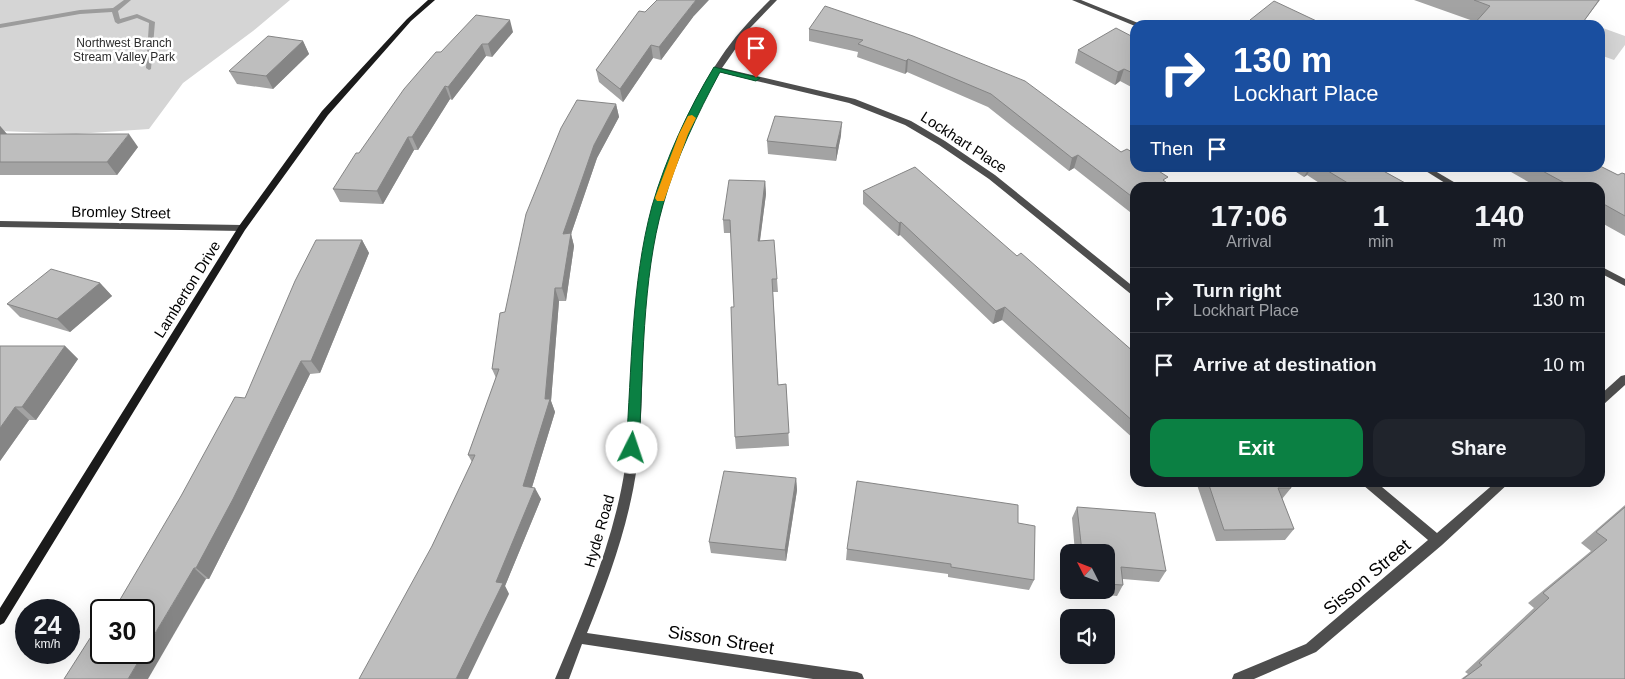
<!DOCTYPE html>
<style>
:root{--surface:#171b24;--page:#20242c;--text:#f1f3f6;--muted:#9ea1a6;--line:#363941;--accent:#0b8043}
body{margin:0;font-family:Helvetica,sans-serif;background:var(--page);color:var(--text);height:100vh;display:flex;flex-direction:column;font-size:19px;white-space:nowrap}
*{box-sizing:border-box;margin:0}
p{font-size:16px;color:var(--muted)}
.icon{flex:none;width:28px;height:28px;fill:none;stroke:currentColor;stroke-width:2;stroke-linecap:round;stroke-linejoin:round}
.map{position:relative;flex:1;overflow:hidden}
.drawer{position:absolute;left:1130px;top:182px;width:475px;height:305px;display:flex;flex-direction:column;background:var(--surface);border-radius:15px;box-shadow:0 5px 20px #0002}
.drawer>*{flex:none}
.top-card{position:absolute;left:1130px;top:20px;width:475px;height:152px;border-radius:15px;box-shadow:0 5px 20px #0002;background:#1a4fa0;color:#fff;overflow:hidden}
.needle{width:32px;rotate:312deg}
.buttons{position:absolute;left:1060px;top:544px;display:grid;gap:10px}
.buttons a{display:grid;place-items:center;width:55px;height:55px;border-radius:10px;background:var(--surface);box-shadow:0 5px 20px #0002;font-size:25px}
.speed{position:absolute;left:15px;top:599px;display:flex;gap:10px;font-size:25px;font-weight:700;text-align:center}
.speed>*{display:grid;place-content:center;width:65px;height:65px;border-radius:50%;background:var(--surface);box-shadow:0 5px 20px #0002;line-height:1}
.speed small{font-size:12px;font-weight:400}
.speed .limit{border:2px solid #111;border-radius:8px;background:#fff;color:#111}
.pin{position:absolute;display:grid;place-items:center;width:42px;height:42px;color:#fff;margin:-51px -21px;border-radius:50% 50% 50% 0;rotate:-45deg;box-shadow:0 0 5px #0007}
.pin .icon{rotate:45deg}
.me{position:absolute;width:55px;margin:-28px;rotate:4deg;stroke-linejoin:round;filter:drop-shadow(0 0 4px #0008)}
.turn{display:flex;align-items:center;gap:18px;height:105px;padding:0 20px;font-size:22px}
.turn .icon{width:65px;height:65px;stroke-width:2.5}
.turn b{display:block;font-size:35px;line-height:42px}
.then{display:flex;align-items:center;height:48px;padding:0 20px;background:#0003;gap:10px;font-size:19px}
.eta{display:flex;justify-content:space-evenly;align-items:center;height:85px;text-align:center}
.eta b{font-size:30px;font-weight:600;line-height:35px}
.primary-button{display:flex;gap:10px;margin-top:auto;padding:10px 20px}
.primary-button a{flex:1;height:58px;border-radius:15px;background:var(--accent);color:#fff;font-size:20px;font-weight:600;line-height:58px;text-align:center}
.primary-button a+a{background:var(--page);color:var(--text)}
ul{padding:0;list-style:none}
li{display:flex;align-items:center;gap:15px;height:65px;padding:0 20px;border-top:1px solid var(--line)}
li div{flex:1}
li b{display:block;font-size:19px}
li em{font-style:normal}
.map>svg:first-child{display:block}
.green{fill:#d5d5d5}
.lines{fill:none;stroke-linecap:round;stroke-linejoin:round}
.stream{fill:#9c9c9c;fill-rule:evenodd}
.street{fill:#4e4e4e;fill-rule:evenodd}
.secondary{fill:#1b1b1b;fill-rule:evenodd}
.wall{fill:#a3a3a3}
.shaded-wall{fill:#858585}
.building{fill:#bebebe;stroke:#858585}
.route{fill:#0b8043;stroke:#07532c}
.slow{fill:#f59e0b}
.labels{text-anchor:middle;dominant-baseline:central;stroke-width:5;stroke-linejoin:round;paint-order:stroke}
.far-park-label{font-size:12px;fill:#2c2c2c;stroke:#fff}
.street-label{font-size:15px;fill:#000;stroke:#fff}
.near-street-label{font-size:18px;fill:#000;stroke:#fff}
</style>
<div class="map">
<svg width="1625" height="679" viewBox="0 0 1625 679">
<rect width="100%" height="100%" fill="#fff"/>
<g class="green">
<polygon points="0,0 290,0 253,31 183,83 149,129 76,134 0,131"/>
<polygon points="1600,27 1625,36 1625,45 1614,60 1600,55"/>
</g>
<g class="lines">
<polygon class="stream" points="124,0 131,0 118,11 120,19 137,14 155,22 151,69 149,70 146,68 149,23 137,18 118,24 115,22 112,12 80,14 0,28 0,24 80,10 113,8"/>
<g class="street">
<path d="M 770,0 L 777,0 L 750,28 L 722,68 L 855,99 L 911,121 L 945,141 L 995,175 L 1135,288 L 1135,297 L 1132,295 L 989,179 L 939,145 L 905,125 L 849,103 L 719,72 C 678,140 653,220 646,300 C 641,355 644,411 637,466 C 629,524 609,579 587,633 L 857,672 L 862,674 L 864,679 L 813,679 L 582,644 L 569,679 L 555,679 C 584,610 614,541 625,468 C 634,413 631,357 636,301 C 644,216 673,128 721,57 C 735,36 752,18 770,0 Z"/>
<polygon points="1072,0 1081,0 1143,25 1135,26"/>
<polygon points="1421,168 1430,168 1464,188 1453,188"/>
<polygon points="0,221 242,225 246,228 242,231 0,227"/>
<polygon points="1600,266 1625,279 1625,286 1600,273"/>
<polygon points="1625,375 1625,385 1604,404 1600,405 1600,395 1621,376"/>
<polygon points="1362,482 1376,482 1437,533 1496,482 1510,482 1442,545 1316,652 1254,679 1232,679 1234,674 1306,644 1428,540 1363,485"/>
</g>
<polygon class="secondary" points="428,0 435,0 411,21 328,115 245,230 4,623 0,625 0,608 239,226 322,111 407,19"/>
</g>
<g class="wall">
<polygon points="1414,0 1600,0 1581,25 1473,25 1476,22"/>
<polygon points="645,12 693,17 661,60 653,58 623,102 599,82 596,70"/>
<polygon points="1250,20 1325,25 1247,25"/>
<polygon points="809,29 913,36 1135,188 1135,216 1074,168 1069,171 988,107 907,72 905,74 857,57 858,52 809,41"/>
<polygon points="513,32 492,57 486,56 452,100 450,99 418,150 414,150 383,204 340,202 333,189 359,153 441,52"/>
<polygon points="1135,38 1135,89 1120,81 1115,85 1075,63 1078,50"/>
<polygon points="303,41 309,54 273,89 237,84 229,71"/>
<polygon points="616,104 619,117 597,158 571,234 574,246 566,301 559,301 551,401 555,412 532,487 541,499 505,586 509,594 432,546 472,462 468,455 496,378 492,369 505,312"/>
<polygon points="0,126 7,134 138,147 117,175 0,175"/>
<polygon points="841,135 836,161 768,154 767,141"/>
<polygon points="1290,168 1378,168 1407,184 1405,186 1408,188 1327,188 1307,175 1304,177"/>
<polygon points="1504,168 1600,168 1618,175 1625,174 1625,236 1600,222 1600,188 1539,188"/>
<polygon points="765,181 766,194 760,241 777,279 778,292 773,292 778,385 786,384 789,446 736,449 735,437 734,307 731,233 724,233 723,220"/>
<polygon points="863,191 1017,256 1135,353 1135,440 1002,320 993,324 900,235 898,236 863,204"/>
<polygon points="362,240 369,253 320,373 310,374 244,510 209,579 206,579 118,603 245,398"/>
<polygon points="100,283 112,296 70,332 20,317 7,304"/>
<polygon points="0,346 65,346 78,359 36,420 29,420 0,461"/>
<polygon points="796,478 797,490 786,561 711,553 709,542"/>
<polygon points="1196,482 1289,482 1291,488 1282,499 1294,529 1285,540 1216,541"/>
<polygon points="1625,505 1625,679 1461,679 1468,674 1465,672 1534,608 1528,603 1591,551 1581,543"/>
<polygon points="1077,507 1166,571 1159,582 1123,579 1123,585 1117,596 1079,592 1079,590 1106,590 1106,552 1075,552 1072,518"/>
<polygon points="1018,523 1034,580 1029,590 948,577 948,574 846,560 847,549"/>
</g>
<g class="shaded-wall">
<polygon points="696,0 709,0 693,17 661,60 659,47"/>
<polygon points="510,20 513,32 492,57 488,44"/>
<polygon points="303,41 309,54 273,89 266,76"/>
<polygon points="482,44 486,56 452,100 448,87"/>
<polygon points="651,45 653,58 623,102 620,89"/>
<polygon points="908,59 907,72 905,74 906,61"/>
<polygon points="1124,69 1120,81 1115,85 1118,72"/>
<polygon points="445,86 450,99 418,150 412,137"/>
<polygon points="616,104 619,117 597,158 571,234 574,246 566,301 562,288 563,234 594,145"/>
<polygon points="842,122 841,135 836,161 836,148"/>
<polygon points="0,126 11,139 0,143"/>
<polygon points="129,134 138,147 117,175 107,162"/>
<polygon points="408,137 414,150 383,204 377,191"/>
<polygon points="1078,155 1074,168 1069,171 1072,158"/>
<polygon points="1309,168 1311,168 1307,175 1304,177"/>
<polygon points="765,181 766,194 758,254 758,241"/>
<polygon points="901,222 900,235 898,236 899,223"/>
<polygon points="362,240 369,253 320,373 311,361"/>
<polygon points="100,283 112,296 70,332 57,319"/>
<polygon points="555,288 559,301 551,401 555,412 529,497 523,486 545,399"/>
<polygon points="1005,307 1002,320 993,324 996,311"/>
<polygon points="65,346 78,359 36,420 22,407"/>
<polygon points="301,361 310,374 244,510 209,579 196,568"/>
<polygon points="15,407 29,420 0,461 0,428"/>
<polygon points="796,478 797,490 786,561 785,550"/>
<polygon points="535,488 541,499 505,586 509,594 468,679 456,679 496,582"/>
<polygon points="194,568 206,579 148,679 128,679"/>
</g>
<g class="building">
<polygon points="657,0 696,0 659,47 651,45 620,89 596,70 639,11 645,12"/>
<polygon points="1474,0 1599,0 1581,25 1473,25 1490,6"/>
<polygon points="1274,1 1325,25 1263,25 1250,20"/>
<polygon points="825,6 913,36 1025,81 1121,152 1127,149 1135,154 1135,168 1154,168 1168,177 1163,180 1174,188 1135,188 1135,199 1078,155 1072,158 991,94 908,59 906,61 858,44 863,40 809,29"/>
<polygon points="476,15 510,20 488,44 482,44 448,87 445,86 412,137 408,137 377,191 333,189 356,153 359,153 404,89 436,52 441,52"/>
<polygon points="1116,28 1135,38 1135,74 1124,69 1118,72 1078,50"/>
<polygon points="268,36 303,41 266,76 229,71"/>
<polygon points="577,100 616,104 594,145 563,234 571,233 562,288 555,288 545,399 550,399 523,486 535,488 496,582 503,583 456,679 359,679 432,546 475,455 468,455 499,369 492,369 500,313 505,312 526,214 561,128"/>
<polygon points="775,116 842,122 836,148 767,141"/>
<polygon points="0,134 129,134 107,162 0,162"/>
<polygon points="1600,166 1618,175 1622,173 1625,174 1625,216 1600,202 1600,188 1574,188 1537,168 1600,168"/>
<polygon points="915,167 1017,256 1021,253 1135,353 1135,423 1005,307 996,311 901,222 899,223 863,191"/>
<polygon points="1323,168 1378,168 1407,184 1404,185 1408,188 1356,188"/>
<polygon points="729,180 765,181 758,241 774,240 777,279 772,279 778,385 786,384 789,433 735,437 731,307 734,307 730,220 723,220"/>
<polygon points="316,240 362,240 311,361 301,361 233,499 196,568 194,568 144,652 144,610 108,610 113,603 118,603 181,496 235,397 245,398 295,281"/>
<polygon points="51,269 100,283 57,319 7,304"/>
<polygon points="0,346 65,346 22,407 15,407 0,428"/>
<polygon points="724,471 796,478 785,550 709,542"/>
<polygon points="857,481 1018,505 1018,523 1035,526 1034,580 951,567 951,564 847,549"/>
<polygon points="1208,482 1289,482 1291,488 1278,488 1294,529 1224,530"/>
<polygon points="1077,507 1155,513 1166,571 1121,567 1123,585 1106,584 1106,552 1082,552"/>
<polygon points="1625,507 1625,679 1463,679 1482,665 1479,663 1549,598 1543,593 1607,540 1596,532"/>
<polygon points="101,621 101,652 144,652 128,679 64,679"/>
</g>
<path class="route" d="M 714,67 L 760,78 L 756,81 L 720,72 C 697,115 676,158 663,205 C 642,278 643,372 639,448 L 632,453 L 626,448 C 632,368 631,284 652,206 C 666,158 688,110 714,67 Z"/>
<polygon class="slow" points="692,115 696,118 688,134 665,198 664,201 657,201 655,198 679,134 688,116"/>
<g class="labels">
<g class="far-park-label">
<text x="124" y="43">Northwest Branch<tspan x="124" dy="14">Stream Valley Park</tspan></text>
</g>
<g class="street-label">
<text transform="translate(964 142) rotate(33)">Lockhart Place</text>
<text transform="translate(121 212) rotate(1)">Bromley Street</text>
<text transform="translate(187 289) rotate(-58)">Lamberton Drive</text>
<text transform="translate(599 531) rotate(-74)">Hyde Road</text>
</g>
<g class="near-street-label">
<text transform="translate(1367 577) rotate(-40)">Sisson Street</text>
<text transform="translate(721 640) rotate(9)">Sisson Street</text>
</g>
</g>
</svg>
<div class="buttons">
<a><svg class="needle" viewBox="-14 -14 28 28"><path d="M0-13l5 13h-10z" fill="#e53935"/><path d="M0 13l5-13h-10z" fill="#9ea1a6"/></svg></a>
<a><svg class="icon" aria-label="sound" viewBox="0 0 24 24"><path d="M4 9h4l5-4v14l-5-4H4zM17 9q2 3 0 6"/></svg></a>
</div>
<div class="speed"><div>24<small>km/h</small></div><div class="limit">30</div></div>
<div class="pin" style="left:756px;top:78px;background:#d93025"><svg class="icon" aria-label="arrive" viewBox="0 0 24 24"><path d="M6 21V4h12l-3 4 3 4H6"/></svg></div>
<svg class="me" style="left:632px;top:448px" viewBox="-20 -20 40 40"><circle r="19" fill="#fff"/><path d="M0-13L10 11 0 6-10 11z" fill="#0b8043"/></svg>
<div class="top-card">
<div class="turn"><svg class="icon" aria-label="right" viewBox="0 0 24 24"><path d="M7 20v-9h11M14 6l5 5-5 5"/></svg><div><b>130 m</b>Lockhart Place</div></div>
<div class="then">Then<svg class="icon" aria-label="arrive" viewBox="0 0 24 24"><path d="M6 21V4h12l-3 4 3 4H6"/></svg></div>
</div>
<section class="drawer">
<div class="eta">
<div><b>17:06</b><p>Arrival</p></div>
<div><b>1</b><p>min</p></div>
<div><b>140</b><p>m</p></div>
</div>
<ul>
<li><svg class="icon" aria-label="right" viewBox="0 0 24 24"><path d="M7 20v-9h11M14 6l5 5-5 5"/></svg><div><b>Turn right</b><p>Lockhart Place</p></div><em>130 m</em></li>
<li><svg class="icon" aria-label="arrive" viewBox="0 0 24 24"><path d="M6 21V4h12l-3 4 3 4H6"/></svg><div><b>Arrive at destination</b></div><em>10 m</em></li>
</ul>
<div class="primary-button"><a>Exit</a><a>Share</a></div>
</section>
</div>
